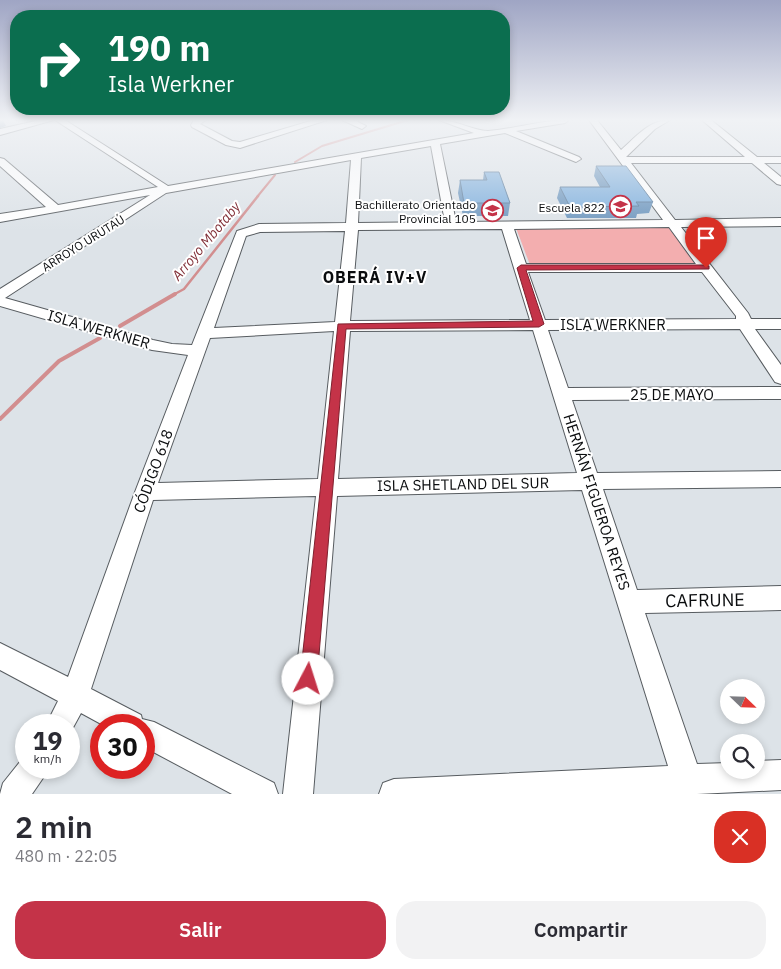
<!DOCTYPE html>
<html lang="es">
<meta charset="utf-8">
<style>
:root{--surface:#fff;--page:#f2f2f3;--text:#2b2b33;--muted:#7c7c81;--accent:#c43348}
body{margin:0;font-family:"IBM Plex Sans",sans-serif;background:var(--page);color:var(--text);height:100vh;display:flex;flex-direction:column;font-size:19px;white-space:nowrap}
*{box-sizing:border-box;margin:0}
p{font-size:16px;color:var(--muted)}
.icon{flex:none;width:28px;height:28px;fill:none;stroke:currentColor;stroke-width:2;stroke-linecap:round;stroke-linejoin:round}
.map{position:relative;height:794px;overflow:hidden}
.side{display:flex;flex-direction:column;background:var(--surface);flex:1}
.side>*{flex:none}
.banner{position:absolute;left:10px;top:10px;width:500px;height:105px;border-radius:20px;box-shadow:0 2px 8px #0003;background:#0b6e4f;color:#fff;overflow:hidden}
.needle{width:32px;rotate:113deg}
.buttons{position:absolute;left:720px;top:679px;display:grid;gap:10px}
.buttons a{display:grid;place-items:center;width:45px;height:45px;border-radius:50%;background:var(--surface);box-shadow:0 2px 8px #0003;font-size:25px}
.speed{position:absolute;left:15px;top:714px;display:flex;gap:10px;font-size:25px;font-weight:700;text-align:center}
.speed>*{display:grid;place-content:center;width:65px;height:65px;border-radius:50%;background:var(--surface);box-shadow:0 2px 8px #0003;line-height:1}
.speed small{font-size:12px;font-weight:400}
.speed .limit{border:8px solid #d22;background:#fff;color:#111}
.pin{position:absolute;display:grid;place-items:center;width:42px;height:42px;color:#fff;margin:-51px -21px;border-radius:50% 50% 50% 0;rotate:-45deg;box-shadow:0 0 5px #0007}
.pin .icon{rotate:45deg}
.me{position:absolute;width:55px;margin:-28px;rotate:5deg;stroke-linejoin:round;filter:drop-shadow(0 0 4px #0008)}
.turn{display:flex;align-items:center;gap:18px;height:105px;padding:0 15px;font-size:22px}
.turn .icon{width:65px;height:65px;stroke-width:2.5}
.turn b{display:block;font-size:35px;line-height:42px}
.round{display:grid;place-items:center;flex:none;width:52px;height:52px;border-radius:20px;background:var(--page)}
.headline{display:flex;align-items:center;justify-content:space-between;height:85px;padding:0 15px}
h1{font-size:30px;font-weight:600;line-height:38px}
.primary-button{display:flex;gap:10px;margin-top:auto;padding:10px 15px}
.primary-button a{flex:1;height:58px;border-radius:20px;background:var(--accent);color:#fff;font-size:20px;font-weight:600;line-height:58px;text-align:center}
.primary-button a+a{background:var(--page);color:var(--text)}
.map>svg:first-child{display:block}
.green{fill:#f3aeaf}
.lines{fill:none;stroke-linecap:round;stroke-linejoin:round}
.stream-far2{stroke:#d28e8f;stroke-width:2}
.stream-far1{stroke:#d28e8f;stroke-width:2.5}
.stream{stroke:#d28e8f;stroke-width:4}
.minor-casing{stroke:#575c60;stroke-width:2}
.minor{fill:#fff;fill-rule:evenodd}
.wall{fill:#6e97be}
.shaded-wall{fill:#5a7b9b}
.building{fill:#80b0dd;stroke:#5a7b9b}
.route{fill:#c43348;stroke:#7f212f}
.labels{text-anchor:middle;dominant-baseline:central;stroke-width:4;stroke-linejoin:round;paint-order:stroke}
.far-poi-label{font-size:12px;fill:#0b0d0f;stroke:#fff;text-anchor:end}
.far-street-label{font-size:12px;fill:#0b0d0f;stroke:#fff}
.far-water-label{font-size:14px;font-style:italic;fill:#823038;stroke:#fff}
.street-label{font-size:15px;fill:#0b0d0f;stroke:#fff}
.far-district-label{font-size:16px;font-weight:bold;letter-spacing:1px;fill:#0b0d0f;stroke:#fff}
.near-street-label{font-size:18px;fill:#0b0d0f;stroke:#fff}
</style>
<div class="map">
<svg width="781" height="794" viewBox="0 0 781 794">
<rect width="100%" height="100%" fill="#dde3e8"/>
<polygon class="green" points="668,227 696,263 530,265 516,228"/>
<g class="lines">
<g class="stream-far2">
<polyline points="295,162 322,146 408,120"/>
<polyline points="257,197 275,175"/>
</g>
<polyline class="stream-far1" points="173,295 184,289 258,196"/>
<g class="stream">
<polyline points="120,326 175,294"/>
<polyline points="0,419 59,361 100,338"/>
</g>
<defs>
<g id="minor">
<polygon points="40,120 54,120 0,135 0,129"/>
<path d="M 55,120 L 65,120 L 168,186 L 474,133 L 439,120 C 456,120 474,131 488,131 C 515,129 541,120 569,120 L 565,123 L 516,131 L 579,157 L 581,159 L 576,162 L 505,133 L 440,144 L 456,222 L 663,220 L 589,120 L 597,120 L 621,150 C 636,137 649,120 670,120 L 655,129 L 626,157 L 745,157 L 702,120 L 711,120 L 757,157 L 781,157 L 781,163 L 764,163 L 781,177 L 781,185 L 777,184 L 752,163 L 631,163 L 675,220 L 781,218 L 781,226 L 681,227 L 748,313 L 751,319 L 781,319 L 781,329 L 755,329 L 781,365 L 781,384 L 775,382 L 740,329 L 548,330 L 568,388 L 781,387 L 781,399 L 572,400 L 597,473 L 781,471 L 781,487 L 603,489 L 637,590 L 781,586 L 781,610 L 645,613 L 697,764 L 729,763 L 729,770 L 756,770 L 756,761 L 781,760 L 781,790 L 697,794 L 379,794 L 383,783 L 394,779 L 668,766 L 582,490 L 337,496 L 313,794 L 283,794 L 316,496 L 153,500 L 91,689 L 141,715 L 142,719 L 154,722 L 274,783 L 278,794 L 232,794 L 144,747 L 144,725 L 103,725 L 81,713 L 69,735 L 69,725 L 46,725 L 58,701 L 0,670 L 0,643 L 68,677 L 135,492 L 188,355 L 152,350 L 0,306 L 0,289 L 150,195 L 0,222 L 0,214 L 46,207 L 0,166 L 0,158 L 4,159 L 58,205 L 158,187 ZM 431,146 L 445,222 L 358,223 L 361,158 ZM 351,160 L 346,223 L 259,224 L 237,231 L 192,345 L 172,344 L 153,340 L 5,298 L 166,193 ZM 669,227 L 696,264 L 526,264 L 514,229 ZM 502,229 L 530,320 L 350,321 L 358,230 ZM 345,231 L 335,322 L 214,328 L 246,236 L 260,232 ZM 528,272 L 702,272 L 736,316 L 736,319 L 545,320 ZM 533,330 L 577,473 L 338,479 L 350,331 ZM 334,331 L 318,479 L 158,483 L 210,338 Z"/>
<polygon points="194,120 206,120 200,124 232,141 240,142 314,120 327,120 240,148 226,145 192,127 191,125"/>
<polygon points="342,120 354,120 366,126 362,129"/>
<polygon points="26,756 26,768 48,768 43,778 32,794 0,794 3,783 23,758"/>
</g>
</defs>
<use href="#minor" class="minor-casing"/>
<use href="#minor" class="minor"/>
</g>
<g class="wall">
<polygon points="596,166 653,202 649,213 637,214 636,218 567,218 557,198 560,187 600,187 594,176"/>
<polygon points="484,172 510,203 508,216 463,216 458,193 460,180 483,180"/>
</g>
<polygon class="shaded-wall" points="0,120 3,120 6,126 0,128"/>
<g class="building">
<polygon points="596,166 626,166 653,202 636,202 639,206 570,207 560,187 610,187"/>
<polygon points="484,172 499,172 510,203 464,203 460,180 487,180"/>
</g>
<linearGradient id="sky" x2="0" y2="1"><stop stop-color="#9fa5c4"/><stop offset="0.52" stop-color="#f0f2f5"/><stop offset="1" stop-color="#f0f2f5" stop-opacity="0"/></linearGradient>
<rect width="781" height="231" fill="url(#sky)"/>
<polygon class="route" points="706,265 709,266 709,269 526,270 544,324 539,327 346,329 317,679 314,685 308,688 302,685 300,679 338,324 533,321 517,268 521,265"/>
<defs>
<symbol id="school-ring" viewBox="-11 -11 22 22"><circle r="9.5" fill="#fff" stroke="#c43348" stroke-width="1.5"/><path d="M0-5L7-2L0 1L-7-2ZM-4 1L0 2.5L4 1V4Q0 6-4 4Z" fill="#c43348"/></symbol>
</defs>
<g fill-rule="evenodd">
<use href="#school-ring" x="608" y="194" width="25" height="25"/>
<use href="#school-ring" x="480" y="198" width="25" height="25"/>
</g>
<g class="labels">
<g class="far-poi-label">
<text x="476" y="204">Bachillerato Orientado<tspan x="476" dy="14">Provincial 105</tspan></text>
<text x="605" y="207">Escuela 822</text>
</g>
<g class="far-street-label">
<text transform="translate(83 243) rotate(-32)">ARROYO URUTAÚ</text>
</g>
<g class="far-water-label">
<text transform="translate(206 241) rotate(-50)">Arroyo Mbotaby</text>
</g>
<g class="street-label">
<text x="613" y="324">ISLA WERKNER</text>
<text transform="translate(99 329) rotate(16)">ISLA WERKNER</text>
<text x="672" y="394">25 DE MAYO</text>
<text transform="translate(153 471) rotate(-70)">CÓDIGO 618</text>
<text transform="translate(463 484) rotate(-1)">ISLA SHETLAND DEL SUR</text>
<text transform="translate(597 502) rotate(72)">HERNÁN FIGUEROA REYES</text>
</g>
<g class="far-district-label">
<text x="375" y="277">OBERÁ IV+V</text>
</g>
<g class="near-street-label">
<text transform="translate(705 600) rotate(-1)">CAFRUNE</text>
</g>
</g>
</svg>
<div class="buttons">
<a><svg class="needle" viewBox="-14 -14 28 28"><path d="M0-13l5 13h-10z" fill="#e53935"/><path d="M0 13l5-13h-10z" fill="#7c7c81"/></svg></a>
<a><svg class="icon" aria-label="search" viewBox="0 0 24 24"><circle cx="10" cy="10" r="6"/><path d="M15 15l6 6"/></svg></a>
</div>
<div class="speed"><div>19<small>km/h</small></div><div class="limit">30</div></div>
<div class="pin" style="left:706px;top:268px;background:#d93025"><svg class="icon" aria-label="arrive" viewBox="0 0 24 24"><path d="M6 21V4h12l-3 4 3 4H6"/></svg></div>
<svg class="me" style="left:308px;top:679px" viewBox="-20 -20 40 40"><circle r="19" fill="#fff"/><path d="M0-13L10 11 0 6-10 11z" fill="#c43348"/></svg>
<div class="banner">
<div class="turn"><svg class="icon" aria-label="right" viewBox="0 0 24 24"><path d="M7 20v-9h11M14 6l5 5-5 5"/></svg><div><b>190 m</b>Isla Werkner</div></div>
</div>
</div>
<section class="side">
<div class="headline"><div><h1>2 min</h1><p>480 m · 22:05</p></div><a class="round" style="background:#d93025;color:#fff"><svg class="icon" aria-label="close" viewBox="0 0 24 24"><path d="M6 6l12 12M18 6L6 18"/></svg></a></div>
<div class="primary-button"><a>Salir</a><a>Compartir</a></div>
</section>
